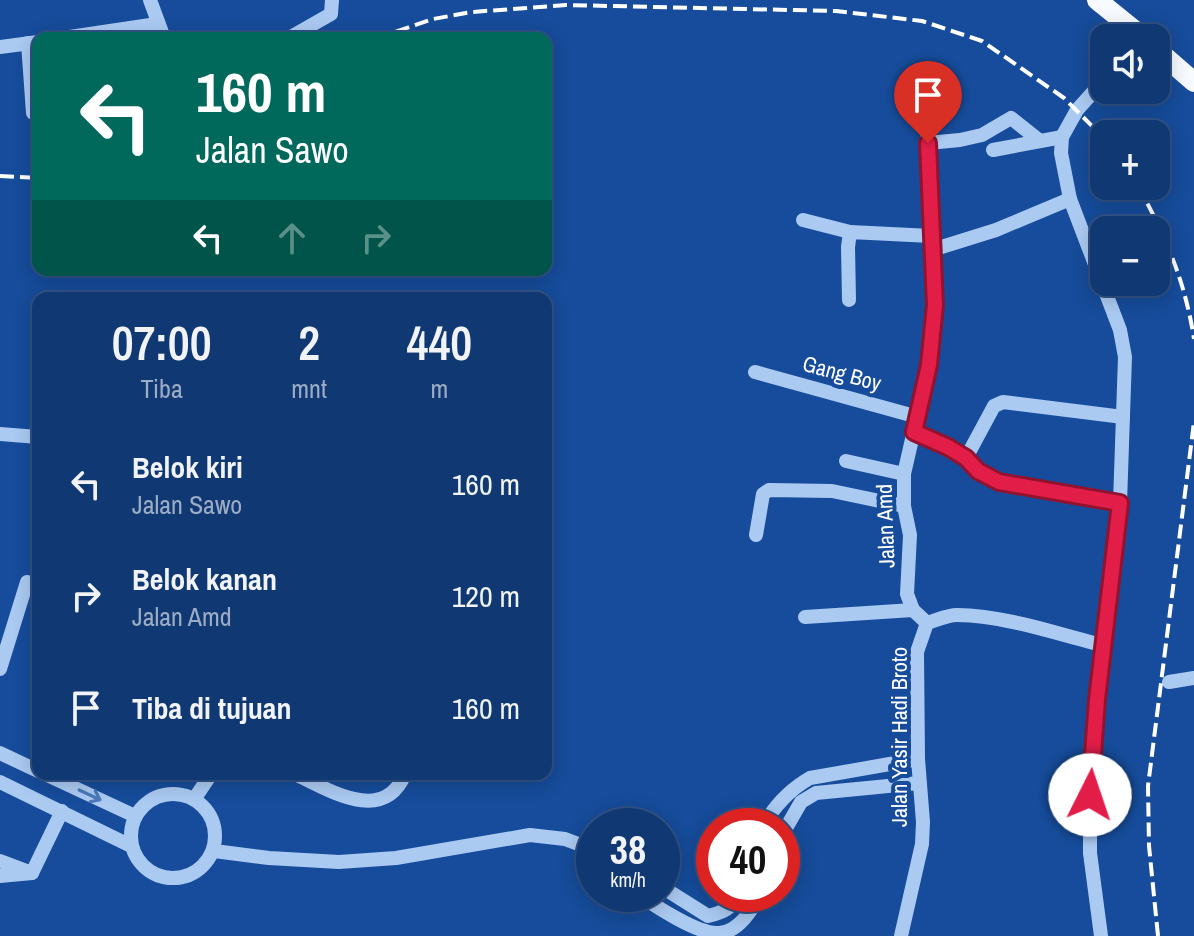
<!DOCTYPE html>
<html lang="id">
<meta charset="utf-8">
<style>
:root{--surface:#103974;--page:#1e447c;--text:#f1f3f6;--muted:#9cacc5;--line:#305386}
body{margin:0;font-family:"Archivo Narrow",sans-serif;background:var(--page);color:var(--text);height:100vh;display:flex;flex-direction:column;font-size:30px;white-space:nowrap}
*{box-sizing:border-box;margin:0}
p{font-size:26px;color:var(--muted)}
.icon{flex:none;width:44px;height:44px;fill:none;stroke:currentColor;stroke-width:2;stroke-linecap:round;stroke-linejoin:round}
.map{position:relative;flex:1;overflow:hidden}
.drawer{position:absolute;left:32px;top:292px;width:520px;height:488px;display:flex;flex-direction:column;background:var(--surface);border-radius:16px;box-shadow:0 4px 20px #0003,0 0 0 2px var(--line)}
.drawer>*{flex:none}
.guide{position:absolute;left:32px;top:32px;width:520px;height:244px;border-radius:16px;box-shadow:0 4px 20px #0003,0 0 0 2px var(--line);background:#00695c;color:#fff;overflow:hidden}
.controls{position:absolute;left:1090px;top:24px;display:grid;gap:16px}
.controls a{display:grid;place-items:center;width:80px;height:80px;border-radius:16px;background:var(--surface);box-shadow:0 4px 20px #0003,0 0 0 2px var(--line);font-size:40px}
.speed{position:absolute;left:576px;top:808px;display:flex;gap:16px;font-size:40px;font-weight:700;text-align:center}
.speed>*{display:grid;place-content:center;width:104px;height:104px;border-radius:50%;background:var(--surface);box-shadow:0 4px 20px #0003,0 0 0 2px var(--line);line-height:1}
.speed small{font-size:20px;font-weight:400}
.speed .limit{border:12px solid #d22;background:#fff;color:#111}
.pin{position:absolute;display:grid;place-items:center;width:68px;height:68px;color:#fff;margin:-82px -34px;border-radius:50% 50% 50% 0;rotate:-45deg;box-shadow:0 0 8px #0007}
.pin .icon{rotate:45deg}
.me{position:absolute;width:88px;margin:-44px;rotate:4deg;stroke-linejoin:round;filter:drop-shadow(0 0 6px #0008)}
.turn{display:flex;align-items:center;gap:28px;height:168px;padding:0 32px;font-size:36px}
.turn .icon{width:104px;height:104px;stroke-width:2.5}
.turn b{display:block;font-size:56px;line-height:68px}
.lanes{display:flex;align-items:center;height:76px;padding:0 32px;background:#0003;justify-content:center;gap:40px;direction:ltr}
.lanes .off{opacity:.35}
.eta{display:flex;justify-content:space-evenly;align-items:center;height:136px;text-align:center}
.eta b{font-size:48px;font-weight:600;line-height:56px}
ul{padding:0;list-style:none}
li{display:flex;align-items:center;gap:24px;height:112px;padding:0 32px}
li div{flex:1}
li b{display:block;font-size:30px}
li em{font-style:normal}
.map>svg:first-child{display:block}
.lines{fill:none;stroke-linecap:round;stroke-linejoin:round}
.minor{stroke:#abcaf2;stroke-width:14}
.major{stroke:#f7faff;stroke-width:20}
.rail{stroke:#fff;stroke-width:4;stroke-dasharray:14 6;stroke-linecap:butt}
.oneway{stroke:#4a78b9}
.route-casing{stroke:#92132f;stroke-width:20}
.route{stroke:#e11d48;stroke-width:14}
.labels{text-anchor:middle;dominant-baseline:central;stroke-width:8;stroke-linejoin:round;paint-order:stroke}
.street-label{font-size:22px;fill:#fff;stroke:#164c9b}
</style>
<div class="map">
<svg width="1194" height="936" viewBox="0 0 1194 936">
<rect width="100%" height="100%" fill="#164c9b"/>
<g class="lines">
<g class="minor">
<polyline points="150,0 164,38"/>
<polyline points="63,38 157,24"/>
<polyline points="289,38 331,14 332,0"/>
<polyline points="28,43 33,113"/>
<polyline points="0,47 38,42"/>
<polyline points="928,143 960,140 982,135 1011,118 1040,141"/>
<polyline points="993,150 1062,137"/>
<polyline points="803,220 850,232"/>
<polyline points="932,250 996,230 1070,199"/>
<polyline points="849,300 848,247 850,232 931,236"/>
<polyline points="755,372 918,417"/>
<path d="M 914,432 C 930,439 947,446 962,455 C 975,464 983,476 999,482 L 1120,503"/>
<polyline points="0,434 38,437"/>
<polyline points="966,458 994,406 1003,402 1123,417"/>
<polyline points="846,461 904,474"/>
<polyline points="756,535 763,494 769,490 832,491 904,506"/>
<polyline points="805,617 913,610"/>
<polyline points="927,623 913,610 907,594 910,535 904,506 904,474 929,365 935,305 928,188 927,88"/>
<polyline points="0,669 27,582"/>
<polyline points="1169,682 1194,678"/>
<polyline points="0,753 38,771"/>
<polyline points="45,774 135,816"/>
<path d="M 295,774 C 329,790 383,825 405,774"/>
<polyline points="0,782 131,846"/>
<circle cx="173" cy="836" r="42"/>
<polyline points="195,798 211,774"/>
<path d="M 763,826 C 775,805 789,790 810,778 L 918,759"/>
<polyline points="782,835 801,802 816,793 919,783"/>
<polyline points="214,851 269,858 339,862 396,858 530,835 565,839 594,850"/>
<polyline points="0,861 32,873"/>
<polyline points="0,876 32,873 62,811"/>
<path d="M 662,887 L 708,916 C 724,912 731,909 739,894"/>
<path d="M 638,894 C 655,906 699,935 719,933 C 738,932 753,910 759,894"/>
<path d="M 901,936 L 922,844 L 923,822 L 918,759 L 917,652 L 927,623 C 937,620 947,615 957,615 C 1002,615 1060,634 1104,646"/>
<polyline points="1101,936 1090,853 1090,795 1097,700 1120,503 1125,357 1120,330 1070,199 1061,153 1062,137 1077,110 1104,80"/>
</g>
<g class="major">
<polyline points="1097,0 1144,38"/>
<polyline points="1156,49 1194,82"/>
</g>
<g class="rail">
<polyline points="377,38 433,19 472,12 566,5 836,11 922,21 982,41 1064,98 1104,138"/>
<polyline points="0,176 38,178"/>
<path d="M 1138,186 C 1166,237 1185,281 1194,339"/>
<polyline points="1158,936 1149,846 1148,786 1194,422"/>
</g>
</g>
<defs><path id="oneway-shaft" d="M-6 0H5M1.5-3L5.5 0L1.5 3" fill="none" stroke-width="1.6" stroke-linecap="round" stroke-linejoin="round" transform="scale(2)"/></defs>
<use class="oneway" href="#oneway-shaft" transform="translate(90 795) rotate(25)"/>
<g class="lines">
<defs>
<polyline id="route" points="928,143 935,305 929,365 914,432 948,447 966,458 978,471 999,482 1120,503 1097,700 1090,795"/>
</defs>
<use href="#route" class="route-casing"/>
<use href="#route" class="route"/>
</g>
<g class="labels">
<g class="street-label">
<text transform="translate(842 373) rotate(15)">Gang Boy</text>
<text transform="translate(885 526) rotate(-92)">Jalan Amd</text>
<text transform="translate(899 737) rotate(-90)">Jalan Yasir Hadi Broto</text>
</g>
</g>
</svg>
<div class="controls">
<a><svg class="icon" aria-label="sound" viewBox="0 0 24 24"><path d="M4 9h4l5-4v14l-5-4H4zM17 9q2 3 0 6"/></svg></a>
<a>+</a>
<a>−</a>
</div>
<div class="speed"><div>38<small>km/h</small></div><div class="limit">40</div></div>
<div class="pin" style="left:928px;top:143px;background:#d93025"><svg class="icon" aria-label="arrive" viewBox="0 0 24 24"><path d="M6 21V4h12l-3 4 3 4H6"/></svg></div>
<svg class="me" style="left:1090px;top:795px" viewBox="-20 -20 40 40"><circle r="19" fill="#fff"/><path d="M0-13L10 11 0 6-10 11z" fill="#e11d48"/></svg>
<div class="guide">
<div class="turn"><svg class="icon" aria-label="left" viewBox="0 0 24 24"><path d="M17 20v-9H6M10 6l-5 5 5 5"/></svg><div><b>160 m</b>Jalan Sawo</div></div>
<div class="lanes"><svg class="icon" aria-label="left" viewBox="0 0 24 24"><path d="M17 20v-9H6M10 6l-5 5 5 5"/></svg><svg class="icon off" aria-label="ahead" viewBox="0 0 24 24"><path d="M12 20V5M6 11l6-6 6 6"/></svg><svg class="icon off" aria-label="right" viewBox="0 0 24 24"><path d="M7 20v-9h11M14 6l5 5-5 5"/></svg></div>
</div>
<section class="drawer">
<div class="eta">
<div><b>07:00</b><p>Tiba</p></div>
<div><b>2</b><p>mnt</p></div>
<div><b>440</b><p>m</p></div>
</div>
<ul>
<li><svg class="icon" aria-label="left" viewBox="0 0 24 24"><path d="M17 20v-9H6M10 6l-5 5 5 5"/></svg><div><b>Belok kiri</b><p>Jalan Sawo</p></div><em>160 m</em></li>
<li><svg class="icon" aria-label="right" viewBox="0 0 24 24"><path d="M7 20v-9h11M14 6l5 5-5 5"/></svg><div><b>Belok kanan</b><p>Jalan Amd</p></div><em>120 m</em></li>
<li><svg class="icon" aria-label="arrive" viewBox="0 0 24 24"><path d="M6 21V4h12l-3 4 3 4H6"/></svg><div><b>Tiba di tujuan</b></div><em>160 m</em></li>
</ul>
</section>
</div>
